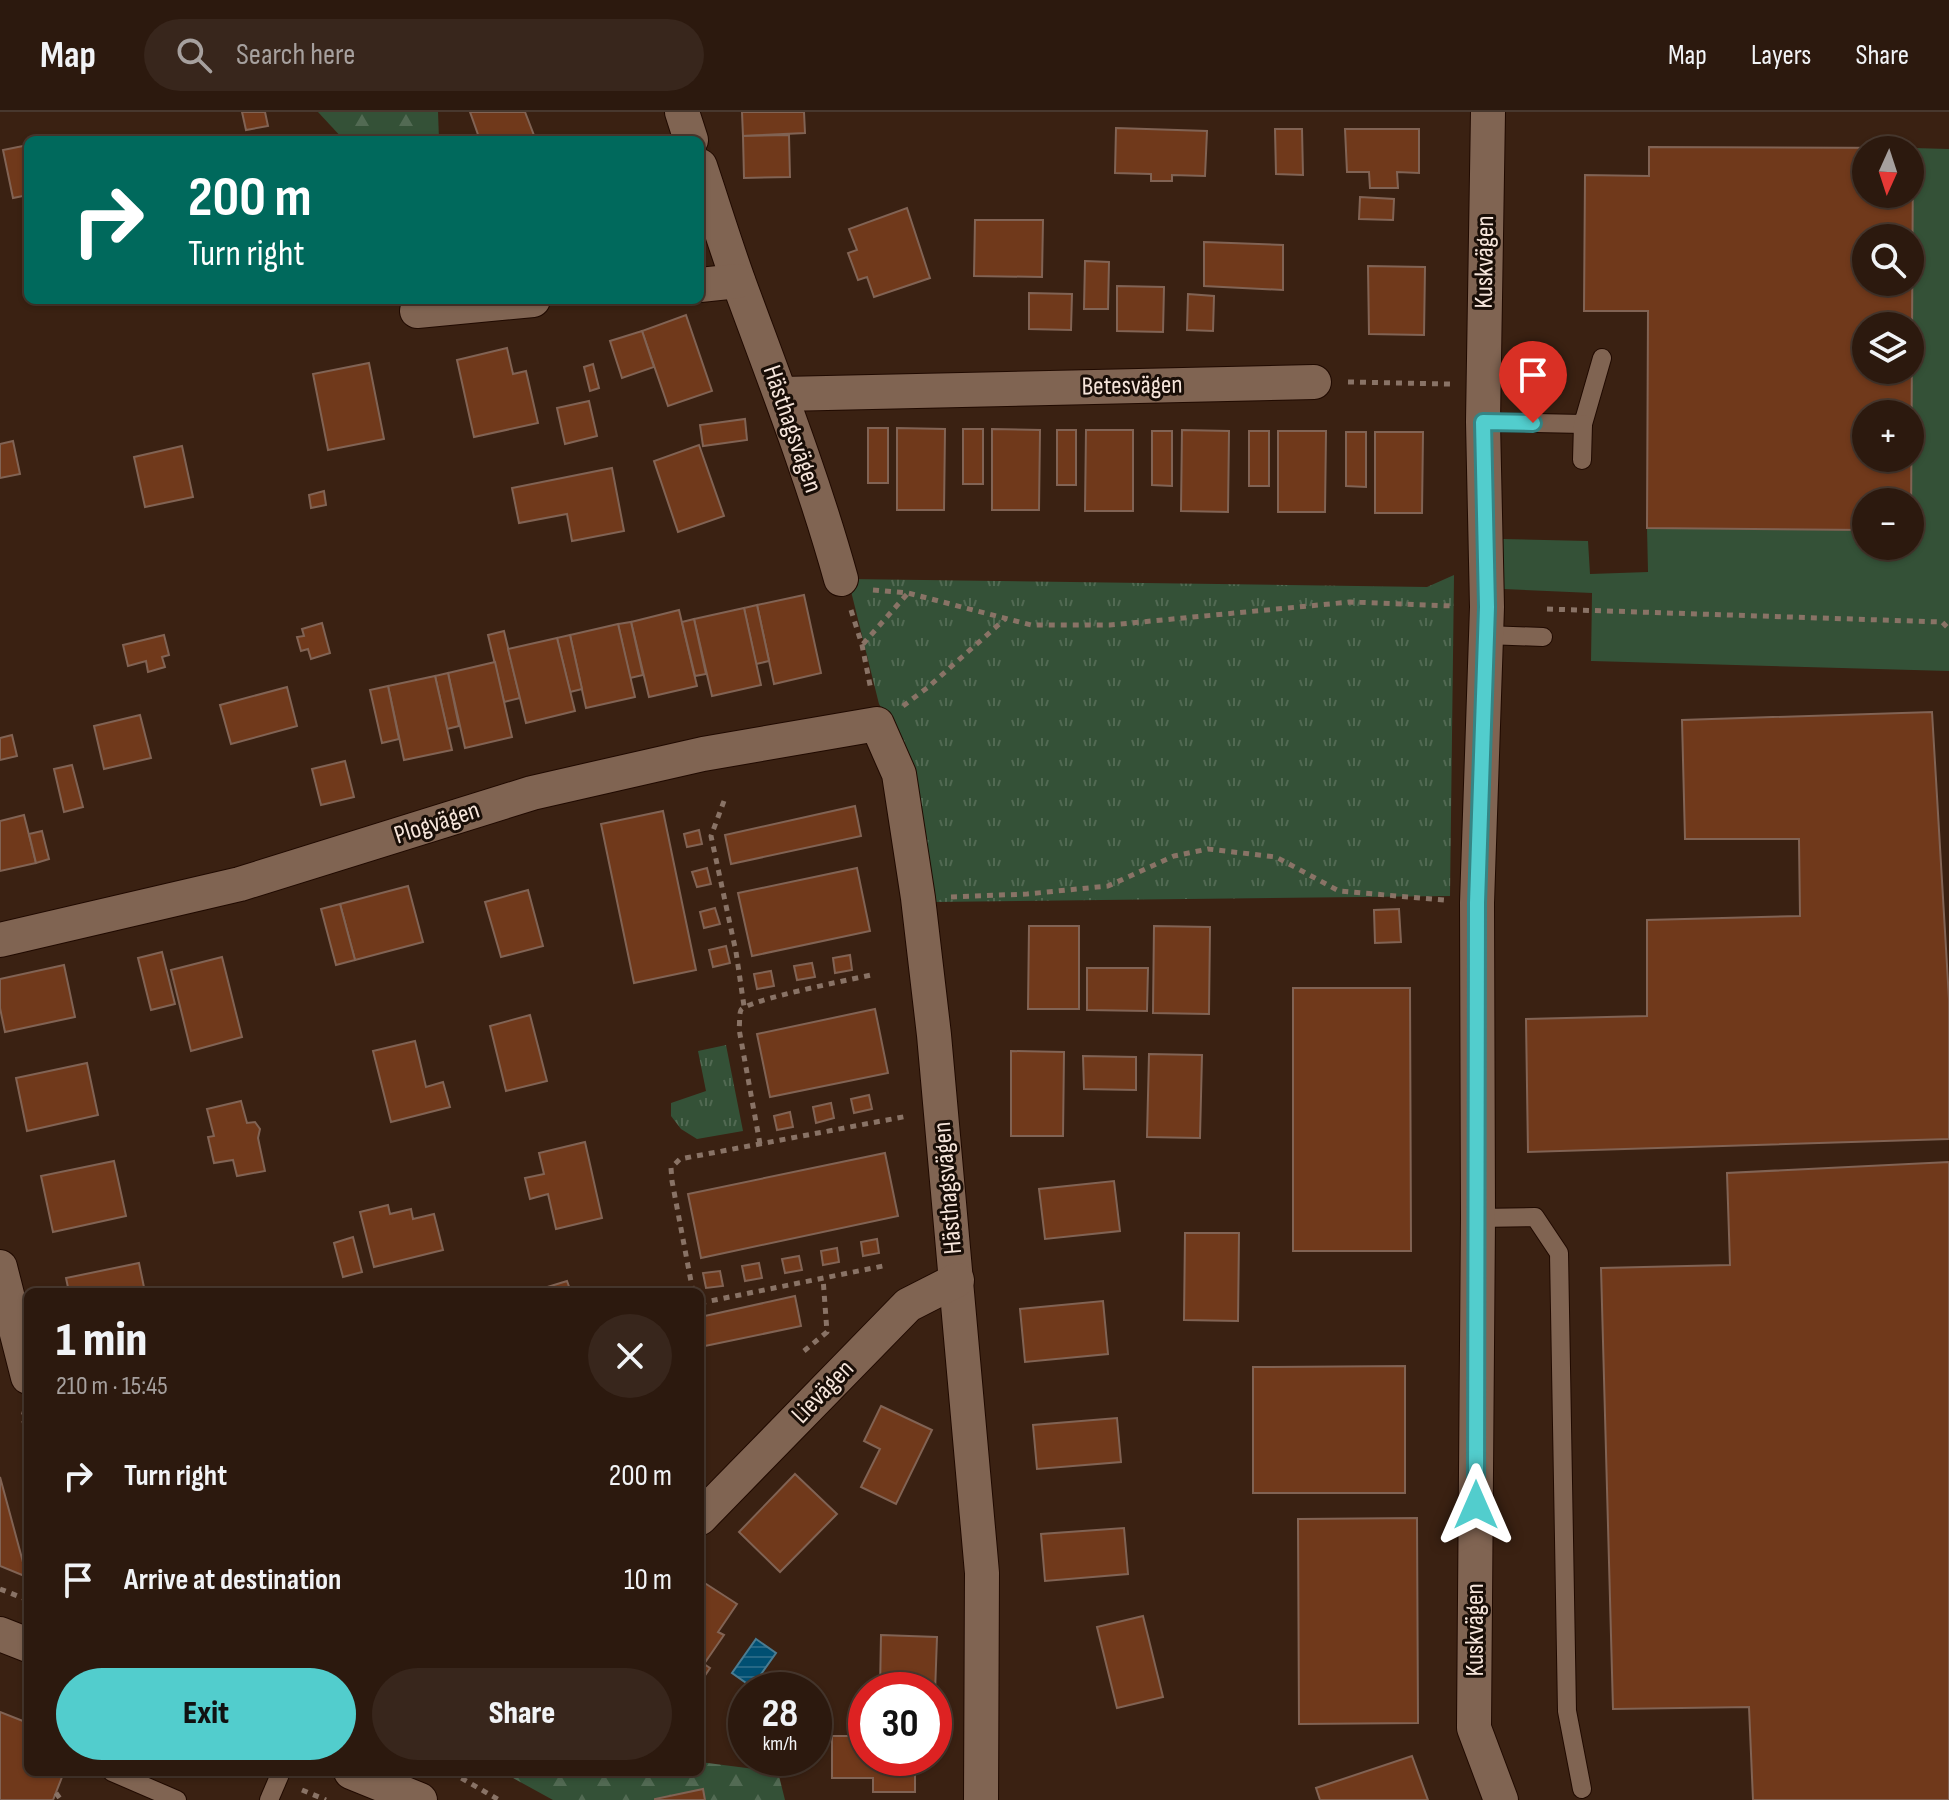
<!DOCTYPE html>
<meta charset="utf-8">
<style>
:root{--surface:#2c190e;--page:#38261c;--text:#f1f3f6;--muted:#a6a09e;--line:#48382e;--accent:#52cdcd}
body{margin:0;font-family:"Sofia Sans Condensed",sans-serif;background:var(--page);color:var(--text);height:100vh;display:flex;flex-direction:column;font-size:30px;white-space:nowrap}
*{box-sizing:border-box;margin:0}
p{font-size:26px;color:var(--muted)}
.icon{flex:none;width:44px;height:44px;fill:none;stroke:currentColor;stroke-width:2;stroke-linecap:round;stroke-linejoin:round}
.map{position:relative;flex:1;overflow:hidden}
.panel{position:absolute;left:24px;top:1176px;width:680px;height:488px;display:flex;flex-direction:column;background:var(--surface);border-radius:12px;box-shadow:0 2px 6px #0004,0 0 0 2px var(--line)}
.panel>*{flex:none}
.hud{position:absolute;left:24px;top:24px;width:680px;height:168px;border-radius:12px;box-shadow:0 2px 6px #0004,0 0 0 2px var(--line);background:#00695c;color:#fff;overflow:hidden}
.needle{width:52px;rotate:183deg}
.buttons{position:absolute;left:1852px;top:24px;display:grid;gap:16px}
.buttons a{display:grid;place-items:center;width:72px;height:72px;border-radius:50%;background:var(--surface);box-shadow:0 2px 6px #0004,0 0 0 2px var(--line);font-size:40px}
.speed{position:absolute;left:728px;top:1560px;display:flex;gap:16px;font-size:40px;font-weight:700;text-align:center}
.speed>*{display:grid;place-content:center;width:104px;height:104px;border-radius:50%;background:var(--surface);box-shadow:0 2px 6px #0004,0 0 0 2px var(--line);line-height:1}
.speed small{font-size:20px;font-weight:400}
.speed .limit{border:12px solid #d22;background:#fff;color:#111}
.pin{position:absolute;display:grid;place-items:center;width:68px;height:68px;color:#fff;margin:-82px -34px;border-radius:50% 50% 50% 0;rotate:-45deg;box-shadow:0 0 8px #0007}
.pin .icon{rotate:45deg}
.me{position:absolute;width:88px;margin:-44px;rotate:0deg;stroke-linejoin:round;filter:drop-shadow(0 0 6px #0008)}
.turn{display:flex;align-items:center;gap:28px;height:168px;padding:0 32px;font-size:36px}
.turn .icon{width:104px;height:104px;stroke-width:2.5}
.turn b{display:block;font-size:56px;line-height:68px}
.round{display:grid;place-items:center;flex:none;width:84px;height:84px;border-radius:42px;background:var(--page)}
.summary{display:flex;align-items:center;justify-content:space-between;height:136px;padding:0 32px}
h1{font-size:48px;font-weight:800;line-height:60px}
.primary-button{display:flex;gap:16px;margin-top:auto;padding:16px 32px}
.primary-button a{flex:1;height:92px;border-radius:48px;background:var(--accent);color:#111;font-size:32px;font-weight:800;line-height:92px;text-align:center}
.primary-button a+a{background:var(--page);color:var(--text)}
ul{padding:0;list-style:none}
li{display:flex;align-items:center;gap:24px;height:104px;padding:0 32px}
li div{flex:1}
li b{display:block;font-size:30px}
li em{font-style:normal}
header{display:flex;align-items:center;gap:48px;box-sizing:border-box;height:112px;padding:0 40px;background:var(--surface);border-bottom:2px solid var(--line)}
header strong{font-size:38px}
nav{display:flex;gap:44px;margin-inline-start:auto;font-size:28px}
.search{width:560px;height:72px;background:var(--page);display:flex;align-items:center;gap:20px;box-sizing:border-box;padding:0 28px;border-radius:44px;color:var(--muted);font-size:30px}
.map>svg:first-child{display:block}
.grass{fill:#345137}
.forest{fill:url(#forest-firs)}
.park{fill:url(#park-tufts)}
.water{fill:url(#water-rules);stroke:#4a7c92;stroke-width:2}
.building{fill:#70391b;stroke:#816354;stroke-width:2;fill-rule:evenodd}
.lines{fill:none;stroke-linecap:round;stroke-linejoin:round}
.lane-casing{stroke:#200a00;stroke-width:20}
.street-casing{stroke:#200a00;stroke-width:36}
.path{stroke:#897366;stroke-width:5;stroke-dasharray:6 6;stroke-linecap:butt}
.lane{stroke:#806452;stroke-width:18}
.street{stroke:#806452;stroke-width:34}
.route-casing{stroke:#358585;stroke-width:20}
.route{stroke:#52cdcd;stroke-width:14}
.labels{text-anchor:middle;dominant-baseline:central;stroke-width:6;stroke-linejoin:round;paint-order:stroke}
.street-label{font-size:26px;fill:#f6e5db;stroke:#190e07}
</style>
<header>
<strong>Map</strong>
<div class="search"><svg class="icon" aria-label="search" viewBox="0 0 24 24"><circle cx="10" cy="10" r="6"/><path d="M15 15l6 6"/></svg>Search here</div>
<nav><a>Map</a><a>Layers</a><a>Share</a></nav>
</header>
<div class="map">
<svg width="1949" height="1688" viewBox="0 0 1949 1688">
<defs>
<pattern id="forest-firs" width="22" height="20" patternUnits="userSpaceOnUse" patternTransform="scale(2)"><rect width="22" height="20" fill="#345137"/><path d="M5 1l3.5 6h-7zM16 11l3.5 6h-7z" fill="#526a53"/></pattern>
<pattern id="park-tufts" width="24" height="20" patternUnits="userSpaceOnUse" patternTransform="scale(2)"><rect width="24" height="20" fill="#345137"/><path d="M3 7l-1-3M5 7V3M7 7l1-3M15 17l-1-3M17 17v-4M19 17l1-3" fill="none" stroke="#526a53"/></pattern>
<pattern id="water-rules" width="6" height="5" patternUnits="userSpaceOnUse" patternTransform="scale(2)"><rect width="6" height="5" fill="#004f72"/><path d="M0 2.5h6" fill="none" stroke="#266886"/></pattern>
</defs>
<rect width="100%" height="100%" fill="#3a2112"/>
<polygon class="grass" points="1913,36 1949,37 1949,559 1591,549 1592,481 1503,477 1503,427 1588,429 1590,462 1648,460 1647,416 1866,418 1866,434 1910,434"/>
<g class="forest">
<polygon points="318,0 438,0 439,28 344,28"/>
<polygon points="700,1650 778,1660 785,1688 553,1688 502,1660 700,1660"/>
</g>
<g class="park">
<polygon points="1454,463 1450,784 936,790 909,641 879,592 848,467 1427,475"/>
<polygon points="726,933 743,1019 697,1027 681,1017 671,1004 671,991 706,979 698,939"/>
</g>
<polygon class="water" points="756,1527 776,1541 752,1575 732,1561"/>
<g class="building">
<polygon points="242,0 265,0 268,14 246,18"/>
<polygon points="470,0 525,0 535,26 530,28 480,28"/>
<polygon points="742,0 804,0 805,21 743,24"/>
<polygon points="1116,16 1207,19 1205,64 1172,63 1172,69 1151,69 1151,62 1115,61"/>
<polygon points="1275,17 1302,17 1303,63 1276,62"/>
<polygon points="1345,17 1419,17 1419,61 1397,60 1398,76 1370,76 1369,60 1347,60"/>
<polygon points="789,23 790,65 744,66 743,24"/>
<polygon points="28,33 28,83 13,86 3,38"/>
<path d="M 1649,35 L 1913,36 L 1911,418 L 1910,390 L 1866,390 L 1866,418 L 1647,416 L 1648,199 L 1584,199 L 1585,63 L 1649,64 ZM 1866,38 L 1910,38 L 1910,82 L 1866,82 ZM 1866,126 L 1910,126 L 1910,170 L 1866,170 ZM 1866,214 L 1910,214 L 1910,258 L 1866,258 ZM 1866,302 L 1910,302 L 1910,346 L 1866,346 Z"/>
<polygon points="1360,85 1394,87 1393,108 1359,107"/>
<polygon points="907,96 930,166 874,185 867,165 858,168 848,141 857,138 849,117"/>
<polygon points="975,108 1043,108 1042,165 974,164"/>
<polygon points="1204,130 1283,133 1283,178 1204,174"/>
<polygon points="1085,149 1109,150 1108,197 1084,197"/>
<polygon points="1368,154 1425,155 1424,223 1369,222"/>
<polygon points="1117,174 1164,175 1163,220 1117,219"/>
<polygon points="1029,181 1072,182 1071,218 1029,217"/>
<polygon points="1188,182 1214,184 1213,219 1187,218"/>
<polygon points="686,203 712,279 668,294 642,219"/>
<polygon points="642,219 654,255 622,266 610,229"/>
<polygon points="507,236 513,262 526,259 538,311 474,325 457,248"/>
<polygon points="369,251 384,327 328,338 313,262"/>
<polygon points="593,252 599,276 590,279 584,255"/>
<polygon points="589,289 597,324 565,332 557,296"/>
<polygon points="745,307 747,328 703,334 700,313"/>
<rect x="868" y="316" width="20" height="55"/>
<polygon points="897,316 945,317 944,398 897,398"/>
<rect x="963" y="317" width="20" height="55"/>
<polygon points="992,317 1040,318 1039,398 992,398"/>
<rect x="1057" y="318" width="19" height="55"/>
<polygon points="1086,318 1133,318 1133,399 1085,399"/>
<polygon points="1182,318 1229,319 1228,400 1181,399"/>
<polygon points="1152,319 1172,319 1172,374 1152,373"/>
<rect x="1249" y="319" width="20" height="55"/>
<polygon points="1278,319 1326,319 1325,400 1278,400"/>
<polygon points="1346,320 1366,320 1366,375 1346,374"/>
<polygon points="1375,320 1423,320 1422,401 1375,401"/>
<polygon points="13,329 20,362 0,366 0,332"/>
<polygon points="699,333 724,404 678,420 654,349"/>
<polygon points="182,334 193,385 145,395 134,345"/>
<polygon points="612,356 624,419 572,429 567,402 519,411 512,376"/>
<polygon points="324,379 326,393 311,396 309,383"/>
<polygon points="804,483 821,561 774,572 757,493"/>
<polygon points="757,493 769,549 756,552 744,496"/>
<polygon points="744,496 761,573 712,584 694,507"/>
<polygon points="679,498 697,574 649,585 631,510"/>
<polygon points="694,507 706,562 695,564 682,510"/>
<polygon points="631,510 643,563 630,566 618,512"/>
<polygon points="322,511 330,541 311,547 308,537 301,539 297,525 304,524 302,517"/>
<polygon points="618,512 635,585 586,596 570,523"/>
<polygon points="504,519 520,586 504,590 488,523"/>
<polygon points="164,523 169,543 162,545 165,555 148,560 146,549 128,554 123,533"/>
<polygon points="570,523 582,577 570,580 557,526"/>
<polygon points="557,526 575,599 526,611 508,537"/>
<polygon points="495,550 512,625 465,636 448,561"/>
<polygon points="448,561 459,614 447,617 435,564"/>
<polygon points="435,564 452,638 404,648 388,574"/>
<polygon points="388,574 399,627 382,631 370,578"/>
<polygon points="287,575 297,614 231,632 220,593"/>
<polygon points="1932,600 1949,887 1949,1027 1528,1040 1526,907 1647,904 1647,808 1800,804 1799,727 1685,727 1682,608"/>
<polygon points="140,603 151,646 104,657 94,614"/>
<polygon points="12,623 17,644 0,648 0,626"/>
<polygon points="345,649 354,685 321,693 312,657"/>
<polygon points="72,653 83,695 64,700 54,657"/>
<polygon points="855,694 861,724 731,752 725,723"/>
<polygon points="663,699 696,858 634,871 601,712"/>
<polygon points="24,703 36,751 0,759 0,709"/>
<polygon points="699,718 702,732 687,735 684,722"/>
<polygon points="42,719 49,747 36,751 29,722"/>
<polygon points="707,756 711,772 697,775 692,760"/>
<polygon points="857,756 870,819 752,844 738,781"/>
<polygon points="408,774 423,830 355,848 340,792"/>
<polygon points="528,778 543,834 501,845 485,790"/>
<polygon points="340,792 355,848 336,853 321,797"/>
<polygon points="715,796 720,812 704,816 700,800"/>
<polygon points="1399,797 1401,830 1375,831 1374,798"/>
<polygon points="1029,814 1079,814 1079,897 1028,897"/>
<polygon points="1154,814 1210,815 1209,902 1153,901"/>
<polygon points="726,834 730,851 713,855 709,838"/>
<polygon points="162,840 175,892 151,898 138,846"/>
<polygon points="850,843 852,858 835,861 833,846"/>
<polygon points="222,845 242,925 191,939 171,858"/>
<polygon points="812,851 815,865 797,868 794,854"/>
<polygon points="64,853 75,905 5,920 0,896 0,867"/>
<polygon points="1087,856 1148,856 1147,899 1087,898"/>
<polygon points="771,859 774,874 757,877 754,862"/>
<polygon points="1293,876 1410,876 1411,1139 1293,1139"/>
<polygon points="875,897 888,961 770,985 757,922"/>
<polygon points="530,903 547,969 506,979 490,914"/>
<polygon points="415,929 426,975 443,970 450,995 391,1010 373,939"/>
<polygon points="1011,939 1064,940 1063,1024 1011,1024"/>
<polygon points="1149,942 1202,943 1200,1026 1147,1025"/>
<polygon points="1083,944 1136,945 1136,978 1084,977"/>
<polygon points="87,951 98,1003 27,1019 16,966"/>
<polygon points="869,983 872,997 854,1001 851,987"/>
<polygon points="241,989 247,1011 255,1010 260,1017 258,1026 265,1059 237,1064 233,1048 214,1051 208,1025 214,1024 207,997"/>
<polygon points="831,991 834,1006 816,1011 813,995"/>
<polygon points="790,1000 793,1015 777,1018 774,1004"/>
<polygon points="585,1030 602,1106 556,1117 548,1082 530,1087 525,1066 544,1062 539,1041"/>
<polygon points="885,1041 898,1104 701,1146 688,1082"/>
<polygon points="114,1049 126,1104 53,1120 41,1064"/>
<polygon points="1949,1050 1949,1688 1753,1688 1749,1595 1613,1597 1601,1156 1730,1153 1727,1061"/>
<polygon points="1114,1069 1120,1119 1045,1127 1039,1077"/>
<polygon points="388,1093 390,1102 411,1097 413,1107 434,1102 443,1138 374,1155 360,1100"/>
<polygon points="1185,1121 1239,1121 1238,1209 1184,1208"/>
<polygon points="353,1125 362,1160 343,1165 334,1131"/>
<polygon points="877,1127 879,1141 863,1144 861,1130"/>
<polygon points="837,1136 839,1150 823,1153 821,1139"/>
<polygon points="799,1144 802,1158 785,1161 782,1147"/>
<polygon points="139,1151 145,1180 69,1180 66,1166"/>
<polygon points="759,1151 762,1166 745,1169 742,1154"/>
<polygon points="720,1159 723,1174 706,1176 703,1161"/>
<polygon points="567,1169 571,1180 531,1180"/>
<polygon points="795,1184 801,1214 700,1235 700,1205"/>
<polygon points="1103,1189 1108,1242 1025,1250 1020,1197"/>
<polygon points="1405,1254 1405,1381 1253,1381 1253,1255"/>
<polygon points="881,1294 932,1318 896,1392 861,1375 880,1337 864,1329"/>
<polygon points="1117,1306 1121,1350 1037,1357 1033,1313"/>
<polygon points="795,1362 837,1402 780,1460 739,1420"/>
<polygon points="0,1365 27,1465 0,1454"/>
<polygon points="1417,1406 1418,1611 1299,1612 1298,1407"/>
<polygon points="1124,1416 1128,1462 1045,1469 1041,1422"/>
<polygon points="700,1468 737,1492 718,1520 724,1523 704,1552 710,1556 700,1571"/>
<polygon points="1143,1504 1163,1585 1117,1596 1097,1515"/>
<polygon points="881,1523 937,1525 935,1581 934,1578 880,1578"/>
<polygon points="0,1600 28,1611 28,1660 64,1660 53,1688 0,1688"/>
<polygon points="832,1624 866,1624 866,1646 915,1646 915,1680 873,1680 873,1666 832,1666"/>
<polygon points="1412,1644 1428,1688 1320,1688 1316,1676"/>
<polygon points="703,1677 705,1688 655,1688 655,1687"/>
</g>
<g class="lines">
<defs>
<g id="lane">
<polyline points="1483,310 1583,312 1602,246"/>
<polyline points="1582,348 1583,312"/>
<polyline points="1486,523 1543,525"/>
<polyline points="1478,1106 1535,1105 1559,1141 1567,1599 1582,1677"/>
<polyline points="112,1660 177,1688"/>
<polyline points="269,1688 281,1660"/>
</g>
<g id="street">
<polyline points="682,0 691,28"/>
<polyline points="1488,0 1483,310 1487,495 1477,791 1478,1106 1474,1616 1501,1688"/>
<path d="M 700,54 C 713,93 725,132 739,171 C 775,269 813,366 841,467"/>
<polyline points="700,173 738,169"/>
<polyline points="417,199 533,188"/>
<polyline points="782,282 1314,270"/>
<polyline points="0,828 240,772 532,681 703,642 877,612 899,662 918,786 934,923 982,1461 981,1688"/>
<polyline points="0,1155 28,1265"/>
<polyline points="700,1406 908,1193 957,1168"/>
<polyline points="0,1522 28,1533"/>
<polyline points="351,1660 420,1688"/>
</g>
</defs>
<use href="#lane" class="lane-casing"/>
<use href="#street" class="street-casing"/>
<g class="path">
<polyline points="1348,270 1450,272"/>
<polyline points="873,478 908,481 1031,513 1110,513 1350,490 1453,494"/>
<polyline points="1547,497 1942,510 1949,517"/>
<polyline points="851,498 862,533 871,578"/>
<polyline points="863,532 908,481"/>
<polyline points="903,594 927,576 1005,507"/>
<polyline points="724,689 711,724 736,840 744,894"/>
<polyline points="951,785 1027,782 1108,774 1174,744 1208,737 1276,745 1339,779 1444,788"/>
<path d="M 760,1032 L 739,917 C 740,911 739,902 741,898 C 747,888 853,867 871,863"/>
<polyline points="693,1180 672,1069 671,1056 680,1047 908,1004"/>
<polyline points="700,1191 883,1154"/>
<polyline points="804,1239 827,1220 823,1166"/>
<polyline points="25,1297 23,1305 28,1326"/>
<polyline points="0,1477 28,1488"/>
<polyline points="451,1660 499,1688"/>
<polyline points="302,1678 326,1688"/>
<polyline points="56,1681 61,1688"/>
</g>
<use href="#lane" class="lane"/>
<use href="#street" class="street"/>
</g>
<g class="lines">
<defs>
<polyline id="route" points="1476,1393 1477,791 1487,495 1483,310 1533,311"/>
</defs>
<use href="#route" class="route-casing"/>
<use href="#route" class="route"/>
</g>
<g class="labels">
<g class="street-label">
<text transform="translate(1485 150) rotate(-89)">Kuskvägen</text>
<text transform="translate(1132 274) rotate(-1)">Betesvägen</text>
<text transform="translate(792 317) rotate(71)">Hästhagsvägen</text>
<text transform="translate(437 711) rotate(-18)">Plogvägen</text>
<text transform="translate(948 1076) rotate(-95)">Hästhagsvägen</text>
<text transform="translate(823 1280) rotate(-46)">Lievägen</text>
<text transform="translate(1475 1518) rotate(-90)">Kuskvägen</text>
</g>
</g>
</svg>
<div class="buttons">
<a><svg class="needle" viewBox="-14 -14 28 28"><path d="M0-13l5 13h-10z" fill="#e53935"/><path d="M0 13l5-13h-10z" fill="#a6a09e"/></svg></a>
<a><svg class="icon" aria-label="search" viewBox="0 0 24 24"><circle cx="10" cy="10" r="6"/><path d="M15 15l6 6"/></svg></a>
<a><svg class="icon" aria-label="layers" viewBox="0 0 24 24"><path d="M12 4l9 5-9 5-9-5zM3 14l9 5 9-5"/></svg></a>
<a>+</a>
<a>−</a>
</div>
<div class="speed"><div>28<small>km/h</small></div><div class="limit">30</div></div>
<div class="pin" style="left:1533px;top:311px;background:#d93025"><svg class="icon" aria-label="arrive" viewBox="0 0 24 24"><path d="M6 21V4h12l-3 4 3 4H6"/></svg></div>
<svg class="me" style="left:1476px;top:1393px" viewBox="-20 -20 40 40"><path d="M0-17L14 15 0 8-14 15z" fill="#52cdcd" stroke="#fff" stroke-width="4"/></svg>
<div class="hud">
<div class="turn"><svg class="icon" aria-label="right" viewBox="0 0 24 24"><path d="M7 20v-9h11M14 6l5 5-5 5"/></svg><div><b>200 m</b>Turn right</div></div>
</div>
<section class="panel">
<div class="summary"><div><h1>1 min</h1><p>210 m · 15:45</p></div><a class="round"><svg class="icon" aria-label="close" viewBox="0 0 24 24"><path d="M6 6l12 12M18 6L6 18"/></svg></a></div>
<ul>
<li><svg class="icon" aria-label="right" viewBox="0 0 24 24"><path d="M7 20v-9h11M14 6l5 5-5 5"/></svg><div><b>Turn right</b></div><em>200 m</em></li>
<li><svg class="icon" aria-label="arrive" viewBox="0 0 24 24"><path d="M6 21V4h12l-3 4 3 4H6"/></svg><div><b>Arrive at destination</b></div><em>10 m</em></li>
</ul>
<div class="primary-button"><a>Exit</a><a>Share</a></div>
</section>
</div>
